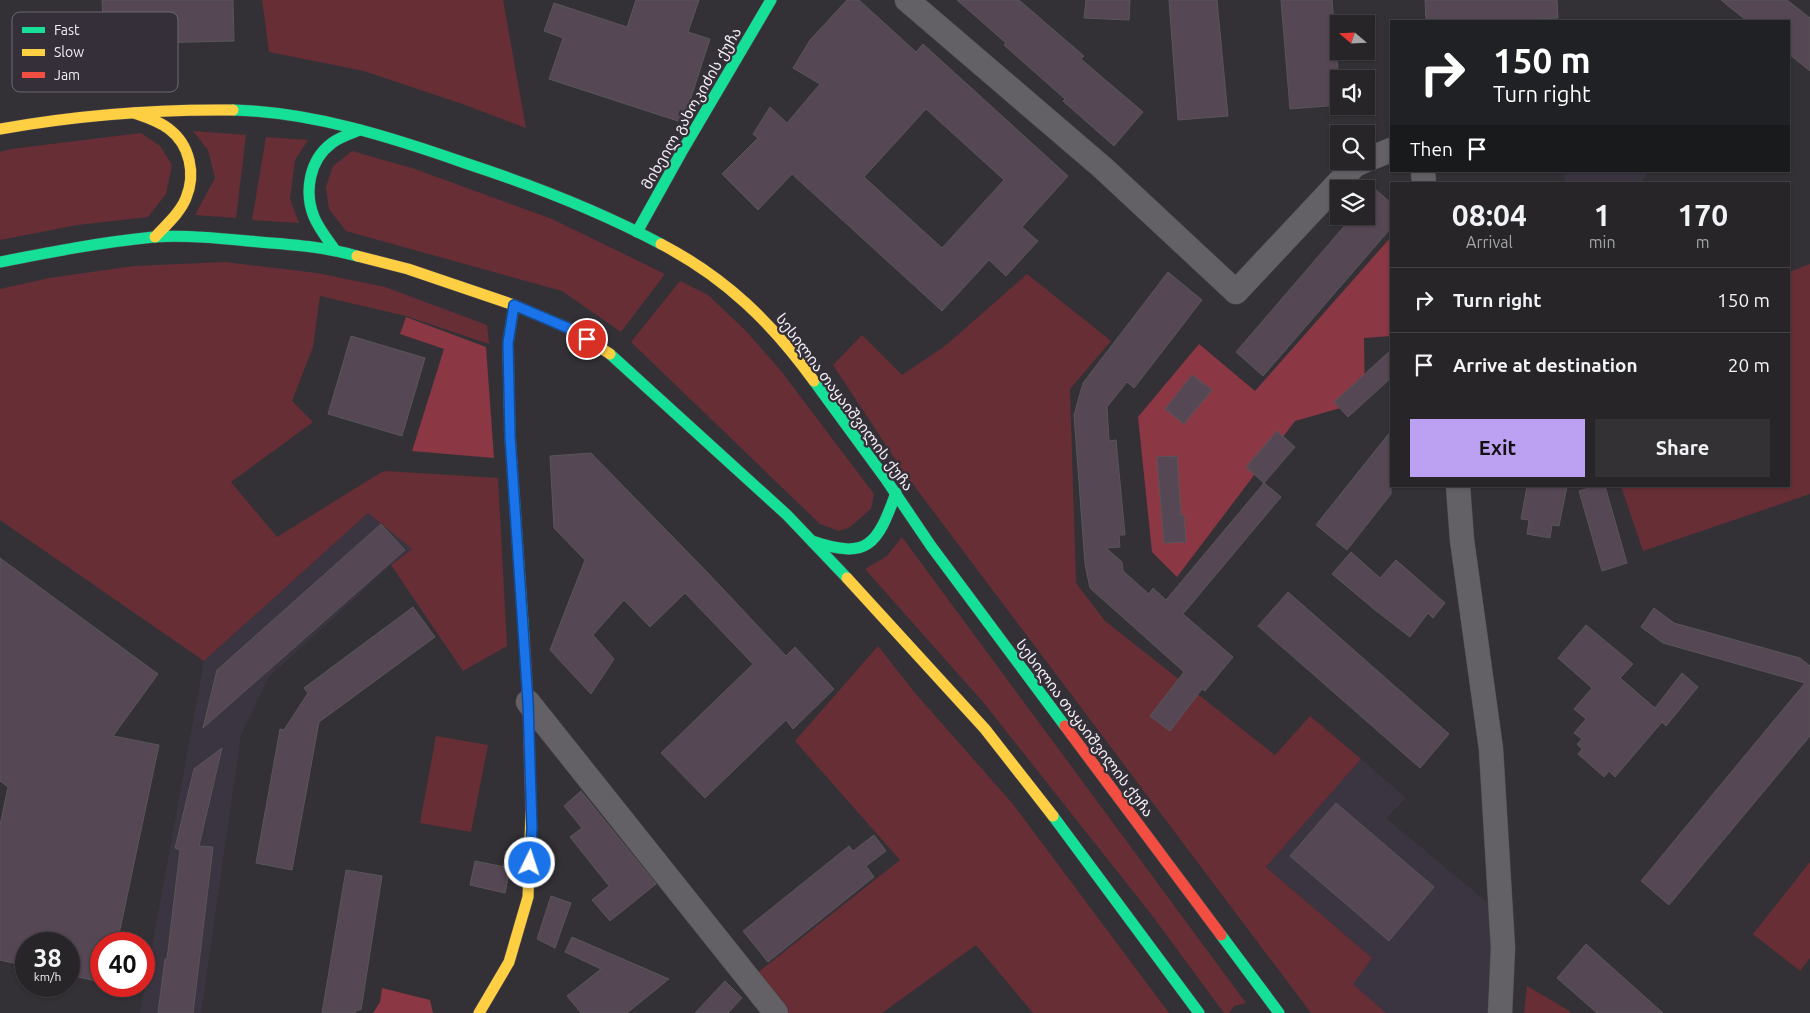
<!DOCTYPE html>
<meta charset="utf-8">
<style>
:root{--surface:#272528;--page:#333134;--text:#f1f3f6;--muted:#a4a5a8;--line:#434245;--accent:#bca0f2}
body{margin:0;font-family:Ubuntu,"Noto Sans Georgian",sans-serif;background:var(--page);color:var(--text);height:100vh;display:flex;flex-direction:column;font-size:19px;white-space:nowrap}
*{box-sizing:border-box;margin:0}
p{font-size:16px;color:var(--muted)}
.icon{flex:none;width:28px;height:28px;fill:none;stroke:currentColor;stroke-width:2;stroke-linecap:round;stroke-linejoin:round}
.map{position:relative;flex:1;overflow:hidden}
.panel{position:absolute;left:1390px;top:182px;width:400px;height:305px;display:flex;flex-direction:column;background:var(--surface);border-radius:0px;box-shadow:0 1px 4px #0004,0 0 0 1px var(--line)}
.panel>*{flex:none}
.banner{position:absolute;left:1390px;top:20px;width:400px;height:152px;border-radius:0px;box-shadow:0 1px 4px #0004,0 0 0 1px var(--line);background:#202124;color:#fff;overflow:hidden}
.needle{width:32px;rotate:289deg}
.fabs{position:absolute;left:1330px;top:15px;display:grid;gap:10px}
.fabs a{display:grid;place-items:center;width:45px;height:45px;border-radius:0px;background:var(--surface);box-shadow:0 1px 4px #0004,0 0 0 1px var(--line);font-size:25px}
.speed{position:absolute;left:15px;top:932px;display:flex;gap:10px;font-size:25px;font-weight:700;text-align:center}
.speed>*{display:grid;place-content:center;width:65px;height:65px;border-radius:50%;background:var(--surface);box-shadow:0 1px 4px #0004,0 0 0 1px var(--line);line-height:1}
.speed small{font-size:12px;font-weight:400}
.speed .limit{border:8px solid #d22;background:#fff;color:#111}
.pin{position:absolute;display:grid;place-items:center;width:42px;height:42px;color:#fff;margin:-21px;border:2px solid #fff;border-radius:50%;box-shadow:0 1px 5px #0007}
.me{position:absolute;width:55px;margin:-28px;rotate:4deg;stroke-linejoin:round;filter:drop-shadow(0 0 4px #0008)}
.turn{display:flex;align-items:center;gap:18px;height:105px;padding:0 20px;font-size:22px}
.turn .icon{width:65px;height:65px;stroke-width:2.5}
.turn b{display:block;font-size:35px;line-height:42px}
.then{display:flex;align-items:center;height:48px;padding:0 20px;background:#0003;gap:10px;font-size:19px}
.eta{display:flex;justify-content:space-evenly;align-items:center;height:85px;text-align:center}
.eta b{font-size:30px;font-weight:600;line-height:35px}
.action{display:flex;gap:10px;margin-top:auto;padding:10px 20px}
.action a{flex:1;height:58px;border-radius:0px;background:var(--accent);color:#111;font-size:20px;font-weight:600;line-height:58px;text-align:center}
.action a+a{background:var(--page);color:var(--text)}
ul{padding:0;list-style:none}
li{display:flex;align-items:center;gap:15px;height:65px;padding:0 20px;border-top:1px solid var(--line)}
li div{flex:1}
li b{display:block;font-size:19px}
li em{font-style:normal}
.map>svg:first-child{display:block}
.built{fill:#3b3441}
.green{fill:#672e36}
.forest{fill:#8b3744}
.building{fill:#554754;stroke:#595659;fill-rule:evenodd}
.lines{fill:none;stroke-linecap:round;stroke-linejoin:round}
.street-casing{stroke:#4f4d51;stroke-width:25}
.fast-casing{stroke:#4f4d51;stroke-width:12}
.slow-casing{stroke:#4f4d51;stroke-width:12}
.jam-casing{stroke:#4f4d51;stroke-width:12}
.street{stroke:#636165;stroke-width:24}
.fast{stroke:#16e098;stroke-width:11}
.slow{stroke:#ffcf43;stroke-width:11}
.jam{stroke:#f24e42;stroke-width:11}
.route-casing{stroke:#114b97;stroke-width:12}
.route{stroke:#1a73e8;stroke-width:9}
.labels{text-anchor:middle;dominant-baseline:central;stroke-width:4.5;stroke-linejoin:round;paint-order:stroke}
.street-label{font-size:15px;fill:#f2eff5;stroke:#342f38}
.key{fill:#342f38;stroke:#6d6971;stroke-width:1}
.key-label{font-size:14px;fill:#f2eff5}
</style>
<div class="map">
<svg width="1810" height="1013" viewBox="0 0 1810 1013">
<rect width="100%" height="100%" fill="#343136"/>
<g class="built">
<polygon points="1564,171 1648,171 1641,184 1565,184"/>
<polygon points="368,513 412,549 391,565 269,677 241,735 201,1013 140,1013 204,661"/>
<polygon points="1361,759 1406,798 1386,818 1494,908 1495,1013 1386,1013 1352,984 1372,958 1266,867"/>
</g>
<g class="green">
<polygon points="262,0 503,0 526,128 465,105 364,71 269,52"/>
<polygon points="193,131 246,135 236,218 195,215 215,178 208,150"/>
<polygon points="141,133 160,146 172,165 166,194 148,217 77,225 0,240 0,152 11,149"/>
<polygon points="266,137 308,140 295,160 290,199 299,223 252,220"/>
<polygon points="352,151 415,169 552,219 665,274 621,332 562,291 346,231 329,209 326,187 333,166"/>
<polygon points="226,262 317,273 385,287 487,325 489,344 406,316 320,296 313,347 292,401 313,422 231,482 277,537 380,473 386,471 498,478 507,646 463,671 391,565 412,549 368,513 204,661 0,520 0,289 49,278 134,266"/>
<polygon points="1810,264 1810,494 1643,551 1621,486 1789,486 1789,272"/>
<polygon points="1027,274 1111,341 1070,389 1076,583 1105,621 1275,755 1310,716 1361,759 1266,867 1372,958 1353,984 1386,1013 1311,1013 903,471 833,365 862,335 902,375 945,346"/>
<polygon points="680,281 708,295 746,331 781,371 874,494 871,509 850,527 839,531 820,524 631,342"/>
<polygon points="902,537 1246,1003 1234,1006 1229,1013 1224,1013 1151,914 983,702 865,569 887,556"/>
<polygon points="878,646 915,693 1012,803 1169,1013 1033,1013 976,945 882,1013 789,1013 756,974 900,860 795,741"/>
<polygon points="436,736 488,745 471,832 420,823"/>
<polygon points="1810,862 1810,958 1800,971 1753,934"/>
<polygon points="1527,986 1568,1010 1571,1013 1524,1013"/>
</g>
<g class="forest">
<polygon points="1391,237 1391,336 1364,338 1365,401 1295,421 1177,577 1152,552 1138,417 1199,344 1255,391"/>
<polygon points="406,317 486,347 494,458 412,451 444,349 400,334"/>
<polygon points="382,988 430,1000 433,1013 373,1013 380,1002"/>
</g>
<g class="building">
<polygon points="102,0 233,0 234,41 104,44"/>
<polygon points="636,0 699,0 688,32 710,39 686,113 681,122 549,79 563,38 544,31 554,3 627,27"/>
<path d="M 847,0 L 859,0 L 916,52 L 923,44 L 1068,176 L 1022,227 L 1038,241 L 1006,276 L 989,260 L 942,311 L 792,174 L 758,210 L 722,174 L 758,138 L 753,134 L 770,107 L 787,123 L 820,84 L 793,68 L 810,40 ZM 926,109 L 1004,180 L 942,248 L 864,177 Z"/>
<polygon points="957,0 1019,0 1084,56 1081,59 1143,112 1114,146 1063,101 1065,99 1004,45 1006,43"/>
<polygon points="1086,0 1130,0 1129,20 1084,18"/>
<polygon points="1169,0 1217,0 1228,116 1178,120"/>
<polygon points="1281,0 1332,0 1339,81 1339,105 1290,109"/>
<polygon points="1425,0 1557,0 1558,18 1504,21 1426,21"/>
<polygon points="1721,0 1787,0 1810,18 1810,71 1789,54 1789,21 1747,21"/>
<polygon points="1376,190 1391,203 1391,228 1263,376 1236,352 1353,216 1366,216 1366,200"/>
<polygon points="1168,272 1202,300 1134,388 1127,382 1107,407 1109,441 1116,440 1125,535 1119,535 1120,547 1106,548 1122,562 1123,571 1149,594 1153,588 1166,600 1264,483 1281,497 1183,614 1233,657 1205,691 1202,689 1170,731 1150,716 1184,672 1090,588 1085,564 1074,415 1083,383"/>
<polygon points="351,336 425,358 402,436 328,414"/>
<polygon points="1391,350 1391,378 1348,417 1334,402"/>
<polygon points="1192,375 1212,390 1184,424 1165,409"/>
<polygon points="1277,431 1295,447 1264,483 1246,467"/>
<polygon points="1391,431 1391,494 1347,550 1316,525"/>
<polygon points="591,453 707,572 786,656 795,647 834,689 793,729 786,720 705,798 661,753 753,664 685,593 650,627 624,600 593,635 614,659 591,694 550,650 585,560 554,528 550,456"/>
<polygon points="1177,456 1181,515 1184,515 1186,542 1164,543 1157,457"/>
<polygon points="1527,486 1567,486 1559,526 1552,525 1550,538 1527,534 1529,520 1521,519"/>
<polygon points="1595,486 1605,486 1627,563 1602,571 1579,491"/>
<polygon points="381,524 405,550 203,728 217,670"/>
<polygon points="1351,552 1380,578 1396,560 1445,603 1433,618 1428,613 1410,637 1375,610 1332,574"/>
<polygon points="0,558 158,674 113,736 159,745 117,944 101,944 101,982 69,975 69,944 26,944 26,966 0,960 0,825 8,787 0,781"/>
<polygon points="1288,592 1449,734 1420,768 1258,626"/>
<polygon points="413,607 435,637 319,722 292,870 256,863 280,729 284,730 308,693 304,688"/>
<polygon points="1654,608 1674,623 1800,658 1810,666 1810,736 1669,905 1641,881 1805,683 1663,643 1641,627"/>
<polygon points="1586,625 1633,664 1620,678 1655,708 1682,673 1698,687 1666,726 1662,722 1615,777 1609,771 1604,777 1578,754 1582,749 1577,744 1582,739 1574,733 1586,719 1574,709 1592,688 1558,658"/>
<polygon points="222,748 199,846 213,847 193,1013 158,1013 165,959 167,959 180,850 175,848 194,769"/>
<polygon points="581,791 656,884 610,921 592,900 609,886 570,837 582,828 564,806"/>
<polygon points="1336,803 1434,887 1389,941 1290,856"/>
<polygon points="874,835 886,851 866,866 874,877 768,962 743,931 849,846 853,851"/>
<polygon points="475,861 510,868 505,893 470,885"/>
<polygon points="346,870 382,876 361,1010 357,1010 355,1013 322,1013"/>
<polygon points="551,896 571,903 555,948 537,939"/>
<polygon points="572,937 669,979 627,1013 581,1013 567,996 601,969 565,952"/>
<polygon points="1586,944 1663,1013 1597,1013 1557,978"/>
<polygon points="725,981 742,998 728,1013 695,1013"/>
</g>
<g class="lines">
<defs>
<g id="street">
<polyline points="907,0 1103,168 1236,292 1355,165 1364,161"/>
<polyline points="1366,160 1391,150"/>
<polyline points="1423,171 1424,184"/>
<polyline points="1458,486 1462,540 1491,749 1503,948 1500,1013"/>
<polyline points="528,702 776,1013"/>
</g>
<g id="fast">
<path d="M 233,110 C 312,112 391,137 465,163 C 532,185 599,211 661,244"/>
<polyline points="637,232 681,153 771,0"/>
<path d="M 335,250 C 328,240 319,229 314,217 C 304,192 309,160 332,143 C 340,137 350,134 360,130"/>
<path d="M 0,262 C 51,252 102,242 154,237 C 185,235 217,238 248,241 C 285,244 321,246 357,256"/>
<polyline points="514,305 508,343 510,436 524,638"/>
<polyline points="610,354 787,515 847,578"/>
<polyline points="814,381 885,478 931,546 1065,726"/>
<path d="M 812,541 C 868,560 877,545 896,493"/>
<polyline points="1053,816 1199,1013"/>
<polyline points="1221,935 1279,1013"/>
</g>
<g id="slow">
<path d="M 134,113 C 146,117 159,121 169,129 C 190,145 196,174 186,198 C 180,213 166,225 155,237"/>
<path d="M 0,129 C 78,115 154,109 233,110"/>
<path d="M 661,244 C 726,278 771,322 814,381"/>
<polyline points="357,256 408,269 514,305 575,331 610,354"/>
<polyline points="847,578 985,729 1053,816"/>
<polyline points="479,1013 509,962 528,897 531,812"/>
</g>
<g id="jam">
<polyline points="524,638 528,702 531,812"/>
<polyline points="1065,726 1221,935"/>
</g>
</defs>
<use href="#street" class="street-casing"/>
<use href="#fast" class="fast-casing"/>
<use href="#slow" class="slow-casing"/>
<use href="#jam" class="jam-casing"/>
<use href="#street" class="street"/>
<use href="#fast" class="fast"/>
<use href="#slow" class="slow"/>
<use href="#jam" class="jam"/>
</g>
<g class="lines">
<defs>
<polyline id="route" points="530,863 532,828 528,702 510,436 508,343 514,305 575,331 587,339"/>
</defs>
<use href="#route" class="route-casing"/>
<use href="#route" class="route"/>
</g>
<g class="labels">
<g class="street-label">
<text transform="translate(691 108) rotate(-60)">მიხეილ გახოკიძის ქუჩა</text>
<text transform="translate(845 402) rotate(53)">სესილია თაყაიშვილის ქუჩა</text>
<text transform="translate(1085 728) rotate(53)">სესილია თაყაიშვილის ქუჩა</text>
</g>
</g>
<rect x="12" y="12" width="166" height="80" rx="8" class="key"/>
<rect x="22" y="27" width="23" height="6" fill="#16e098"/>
<rect x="22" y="49" width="23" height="7" fill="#ffcf43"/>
<rect x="22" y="72" width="23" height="6" fill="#f24e42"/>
<g class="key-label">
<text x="54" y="35">Fast</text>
<text x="54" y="57">Slow</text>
<text x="54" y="80">Jam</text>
</g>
</svg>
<div class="fabs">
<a><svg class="needle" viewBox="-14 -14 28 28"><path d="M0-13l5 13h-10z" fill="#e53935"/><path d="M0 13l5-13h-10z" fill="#a4a5a8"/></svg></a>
<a><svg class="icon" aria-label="sound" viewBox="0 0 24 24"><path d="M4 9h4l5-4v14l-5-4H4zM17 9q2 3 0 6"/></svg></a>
<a><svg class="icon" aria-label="search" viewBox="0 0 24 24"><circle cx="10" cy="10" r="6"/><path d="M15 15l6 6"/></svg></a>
<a><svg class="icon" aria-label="layers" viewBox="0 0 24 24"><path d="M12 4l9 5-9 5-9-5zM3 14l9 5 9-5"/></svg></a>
</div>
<div class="speed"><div>38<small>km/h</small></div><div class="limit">40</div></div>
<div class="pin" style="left:587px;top:339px;background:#d93025"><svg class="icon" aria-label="arrive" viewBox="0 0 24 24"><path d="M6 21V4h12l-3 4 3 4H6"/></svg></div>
<svg class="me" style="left:530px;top:863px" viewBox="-20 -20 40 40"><circle r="17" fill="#1a73e8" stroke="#fff" stroke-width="3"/><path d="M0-11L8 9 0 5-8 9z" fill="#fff"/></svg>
<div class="banner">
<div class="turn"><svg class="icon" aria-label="right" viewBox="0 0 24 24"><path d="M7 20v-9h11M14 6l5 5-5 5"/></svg><div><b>150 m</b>Turn right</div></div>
<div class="then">Then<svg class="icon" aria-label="arrive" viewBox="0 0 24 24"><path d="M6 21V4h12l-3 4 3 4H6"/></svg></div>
</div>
<section class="panel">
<div class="eta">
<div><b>08:04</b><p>Arrival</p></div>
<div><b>1</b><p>min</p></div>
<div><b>170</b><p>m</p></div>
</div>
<ul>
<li><svg class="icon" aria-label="right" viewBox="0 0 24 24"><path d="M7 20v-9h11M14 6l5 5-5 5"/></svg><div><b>Turn right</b></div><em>150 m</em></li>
<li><svg class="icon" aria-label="arrive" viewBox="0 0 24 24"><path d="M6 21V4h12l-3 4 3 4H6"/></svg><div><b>Arrive at destination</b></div><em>20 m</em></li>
</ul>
<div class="action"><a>Exit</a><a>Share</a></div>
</section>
</div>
